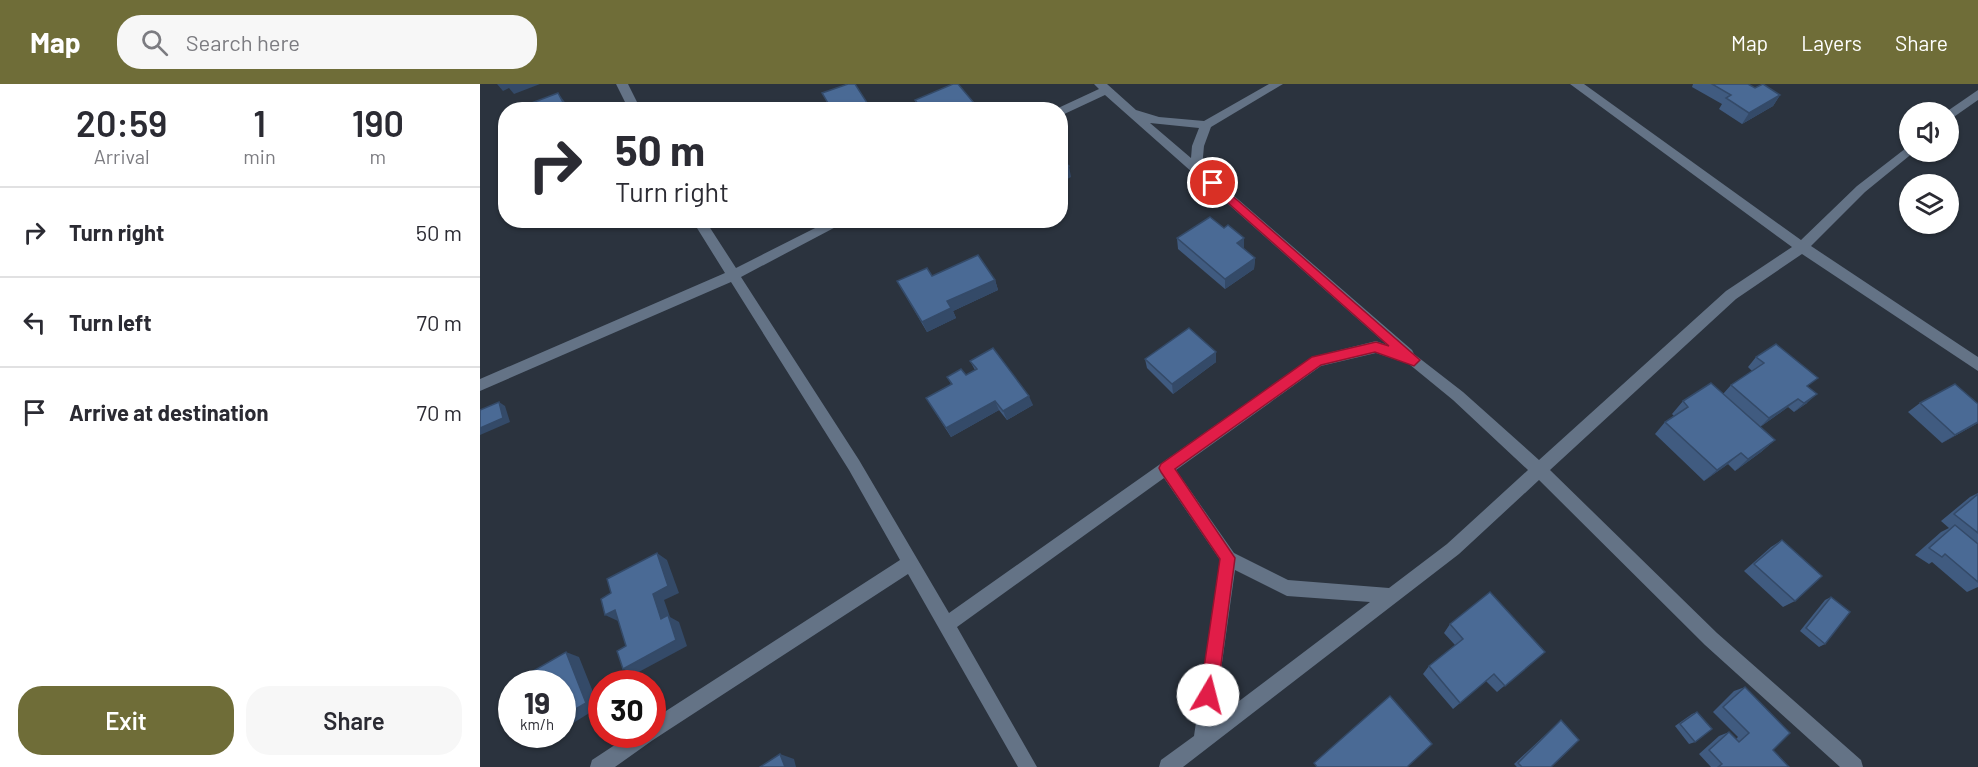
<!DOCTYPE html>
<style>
:root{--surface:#fff;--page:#f7f7f7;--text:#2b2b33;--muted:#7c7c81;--line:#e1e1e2;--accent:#6f6d38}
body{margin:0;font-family:Barlow,sans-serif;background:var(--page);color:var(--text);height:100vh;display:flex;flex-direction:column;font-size:22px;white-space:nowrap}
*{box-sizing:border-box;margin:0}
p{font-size:20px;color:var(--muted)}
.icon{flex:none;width:33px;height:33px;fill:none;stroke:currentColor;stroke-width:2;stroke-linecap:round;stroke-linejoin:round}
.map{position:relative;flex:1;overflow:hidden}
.details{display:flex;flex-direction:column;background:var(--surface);width:480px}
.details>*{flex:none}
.banner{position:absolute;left:18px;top:18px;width:570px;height:126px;border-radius:24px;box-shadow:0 2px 4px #0004;background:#fff;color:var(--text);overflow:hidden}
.buttons{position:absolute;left:1419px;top:18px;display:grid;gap:12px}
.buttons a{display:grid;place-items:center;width:60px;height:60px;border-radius:50%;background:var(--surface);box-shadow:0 2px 4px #0004;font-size:30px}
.speed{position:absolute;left:18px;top:586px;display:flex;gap:12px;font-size:30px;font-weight:700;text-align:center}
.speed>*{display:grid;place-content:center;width:78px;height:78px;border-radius:50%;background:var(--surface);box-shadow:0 2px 4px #0004;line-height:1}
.speed small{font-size:15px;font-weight:400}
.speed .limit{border:9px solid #d22;background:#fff;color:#111}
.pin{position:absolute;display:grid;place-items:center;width:51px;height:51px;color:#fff;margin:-26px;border:3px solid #fff;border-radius:50%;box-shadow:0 2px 6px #0007}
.me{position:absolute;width:66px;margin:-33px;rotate:8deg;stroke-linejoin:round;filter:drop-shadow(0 0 4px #0008)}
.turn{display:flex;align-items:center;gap:21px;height:126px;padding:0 18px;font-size:27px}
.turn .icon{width:78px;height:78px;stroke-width:2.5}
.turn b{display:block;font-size:42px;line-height:51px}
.eta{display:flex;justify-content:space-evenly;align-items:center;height:102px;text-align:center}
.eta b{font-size:36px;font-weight:600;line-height:42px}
.primary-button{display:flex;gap:12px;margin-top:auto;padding:12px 18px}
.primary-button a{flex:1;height:69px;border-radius:24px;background:var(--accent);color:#fff;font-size:24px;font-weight:600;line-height:69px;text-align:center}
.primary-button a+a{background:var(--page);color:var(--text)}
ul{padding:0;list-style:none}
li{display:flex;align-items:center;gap:18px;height:90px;padding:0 18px;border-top:2px solid var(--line)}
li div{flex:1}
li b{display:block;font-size:22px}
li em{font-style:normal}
header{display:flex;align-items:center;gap:36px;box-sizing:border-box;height:84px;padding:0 30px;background:var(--accent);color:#fff}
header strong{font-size:28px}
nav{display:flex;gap:33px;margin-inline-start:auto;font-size:21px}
.search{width:420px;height:54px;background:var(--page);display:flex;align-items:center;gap:15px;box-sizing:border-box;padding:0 21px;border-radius:24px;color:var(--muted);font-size:22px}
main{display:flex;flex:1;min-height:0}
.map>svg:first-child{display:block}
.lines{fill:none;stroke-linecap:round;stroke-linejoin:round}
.minor{fill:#647386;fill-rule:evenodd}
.wall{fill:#405b80}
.shaded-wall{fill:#344a68}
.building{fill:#4a6a95;stroke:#344a68;stroke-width:1.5}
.route{fill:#e11d48;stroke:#92132f;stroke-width:1.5}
</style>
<header>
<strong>Map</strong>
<div class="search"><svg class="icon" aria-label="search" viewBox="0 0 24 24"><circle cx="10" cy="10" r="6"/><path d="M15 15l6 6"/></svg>Search here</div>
<nav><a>Map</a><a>Layers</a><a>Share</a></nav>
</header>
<main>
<section class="details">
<div class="eta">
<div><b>20:59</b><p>Arrival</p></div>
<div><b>1</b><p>min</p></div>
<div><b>190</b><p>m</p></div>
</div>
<ul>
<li><svg class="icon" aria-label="right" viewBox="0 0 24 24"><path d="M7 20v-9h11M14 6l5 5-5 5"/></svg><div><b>Turn right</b></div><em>50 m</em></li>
<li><svg class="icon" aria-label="left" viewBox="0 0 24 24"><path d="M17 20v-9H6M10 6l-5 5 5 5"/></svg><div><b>Turn left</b></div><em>70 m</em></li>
<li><svg class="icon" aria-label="arrive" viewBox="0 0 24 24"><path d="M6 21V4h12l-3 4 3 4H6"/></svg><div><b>Arrive at destination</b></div><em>70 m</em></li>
</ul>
<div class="primary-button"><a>Exit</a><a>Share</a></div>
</section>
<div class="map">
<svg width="1498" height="683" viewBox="0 0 1498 683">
<rect width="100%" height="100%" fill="#2b333e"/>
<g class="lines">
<g class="minor">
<polygon points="136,0 148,0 161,26 149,26"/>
<path d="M 614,0 L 627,0 L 656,26 L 679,33 L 724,37 L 789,0 L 803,0 L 731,43 L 724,62 L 722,84 L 932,266 L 934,270 L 983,308 L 1059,376 L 1246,207 L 1312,163 L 1090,0 L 1104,0 L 1321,156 L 1377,102 L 1430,61 L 1430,68 L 1434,68 L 1385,108 L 1331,162 L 1498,273 L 1498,287 L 1322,170 L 1256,215 L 1070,386 L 1237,549 L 1381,676 L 1383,683 L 1360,683 L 1225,561 L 1059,396 L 979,470 L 703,683 L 679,683 L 681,676 L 714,652 L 740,476 L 684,394 L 477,543 L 557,683 L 538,683 L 428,490 L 173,656 L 135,683 L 110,683 L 112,676 L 150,651 L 172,651 L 172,636 L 420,476 L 369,386 L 251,198 L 0,307 L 0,295 L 245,189 L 212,136 L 225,136 L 256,184 L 351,136 L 369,136 L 261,193 L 379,376 L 469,529 L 832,273 L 896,257 L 907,261 L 625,11 L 580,32 L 580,26 L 576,25 L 619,5 ZM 670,39 L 719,44 L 712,62 L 711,74 ZM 896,269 L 929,280 L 973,316 L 1048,386 L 967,460 L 909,504 L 808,496 L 754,469 L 696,386 L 841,282 ZM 755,486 L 807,512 L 890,518 L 734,636 Z"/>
<polygon points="1498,6 1498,16 1468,37 1468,28 1466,28"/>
</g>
</g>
<g class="wall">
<polygon points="1213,0 1268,0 1275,4 1300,11 1293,22 1262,40 1239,25 1242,20 1212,3"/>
<polygon points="435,16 496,26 438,26"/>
<polygon points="697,154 764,165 775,174 774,185 745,205 698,165"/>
<polygon points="452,192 515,196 518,206 473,227 476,234 447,248 417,197"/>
<polygon points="1276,273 1328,303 1327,319 1314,328 1308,323 1280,343 1295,356 1281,368 1255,387 1248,380 1224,397 1175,350 1185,338 1194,332 1192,330 1203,317 1243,310 1251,301 1272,287 1268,283"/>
<polygon points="665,275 736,278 693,310 667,284"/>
<polygon points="490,277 553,321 527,336 519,326 471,353 446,314 471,300 467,293 486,291 495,286"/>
<polygon points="1440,319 1498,320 1498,339 1462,359 1428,328"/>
<polygon points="1498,409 1498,503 1487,508 1452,478 1449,480 1435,471 1461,448 1469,444 1461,437 1490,413"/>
<polygon points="1302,456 1315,517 1303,523 1264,487 1291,463"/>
<polygon points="1351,513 1345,560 1339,563 1320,547 1345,516"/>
<polygon points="970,540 1065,568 1017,608 1006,597 973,625 943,590 949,582 975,561 964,549"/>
<polygon points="1265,603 1293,666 1309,683 1231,683 1219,670 1239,652 1249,648 1256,655 1258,653 1233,628 1254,607"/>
<polygon points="1217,628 1215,658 1209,660 1195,642 1212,630"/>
<polygon points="1081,636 1071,683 1037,683 1034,680 1078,639"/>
</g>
<g class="shaded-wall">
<polygon points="17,0 60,0 34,10 29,4 23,7"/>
<polygon points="78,9 87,21 90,26 87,26"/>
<polygon points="1300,11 1293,22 1262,40 1269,29"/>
<polygon points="494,19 496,26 479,26"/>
<polygon points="449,22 450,26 442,26"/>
<polygon points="589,82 591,93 580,99 580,87"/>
<polygon points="764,154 764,165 757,170 757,159"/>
<polygon points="775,174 774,185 745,205 745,195"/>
<polygon points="515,196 518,206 473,227 476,234 447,248 442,238 467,217"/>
<polygon points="736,268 736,278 693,310 692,300"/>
<polygon points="1337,310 1327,319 1314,328 1324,319"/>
<polygon points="549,312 553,321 527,336 523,327"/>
<polygon points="1318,315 1308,323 1280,343 1289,334"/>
<polygon points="515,317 519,326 471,353 466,344"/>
<polygon points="19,318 25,322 30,338 0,351 0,344"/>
<polygon points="1498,338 1498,339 1462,359 1475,351"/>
<polygon points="1295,356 1281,368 1255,387 1268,375"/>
<polygon points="1261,369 1248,380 1224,397 1237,386"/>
<polygon points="177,469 187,476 199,509 184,516 190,533 199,538 207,562 155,590 143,585 181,535 173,510"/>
<polygon points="135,526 147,532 138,537 125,531"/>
<polygon points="86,568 99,573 119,623 82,646"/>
<polygon points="300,670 314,675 316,683 305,683"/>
</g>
<g class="building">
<polygon points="368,0 375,0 391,25 352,26 342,9"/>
<polygon points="473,0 478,0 494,19 479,26 452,26 449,22 442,25 435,16"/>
<polygon points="1232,0 1268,0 1275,4 1283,0 1300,11 1269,29 1246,14 1251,11"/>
<polygon points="78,9 87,26 42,26 41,23"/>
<polygon points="580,74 589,82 580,87"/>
<polygon points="730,133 744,144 748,141 764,154 757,159 775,174 745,195 697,154"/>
<polygon points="498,171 515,196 467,217 471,224 442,238 417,197 447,184 452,192"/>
<polygon points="709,244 736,268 692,300 665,275"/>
<polygon points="1296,260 1338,294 1327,302 1337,310 1324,319 1318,315 1289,334 1251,301 1284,279 1276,273"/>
<polygon points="513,264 549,312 523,327 515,317 466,344 446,314 472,300 467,293 481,285 486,291 497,285 490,277"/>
<polygon points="1231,299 1295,356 1268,375 1261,369 1237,386 1185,338 1208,323 1203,317"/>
<polygon points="1475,300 1498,320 1498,338 1475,351 1440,319"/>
<polygon points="19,318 23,334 0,344 0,326"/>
<polygon points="1498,410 1498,449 1474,430"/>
<polygon points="1475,441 1498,460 1498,498 1465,470 1462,473 1449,464"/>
<polygon points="1302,456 1342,492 1315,517 1274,480"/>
<polygon points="177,469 188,502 173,510 181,535 188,531 196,556 143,585 137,567 146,562 135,526 125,531 121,515 131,509 127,495"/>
<polygon points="1010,508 1065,568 1025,602 1014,590 980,619 949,582 983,555 970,540"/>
<polygon points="1351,513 1370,528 1345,560 1326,544"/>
<polygon points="86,568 106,619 82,633 82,600 43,600 41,594"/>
<polygon points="1265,603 1310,649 1293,666 1309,683 1238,683 1242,680 1229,666 1249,648 1259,658 1269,649 1243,623"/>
<polygon points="910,612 952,660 927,683 837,683 834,679"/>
<polygon points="1217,628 1232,645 1215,658 1200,640"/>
<polygon points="1081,636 1099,656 1071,683 1042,683 1038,679"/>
<polygon points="300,670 305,683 280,683"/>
</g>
<polygon class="route" points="733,95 940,276 934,282 895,268 841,281 695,385 755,474 737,611 734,617 728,620 723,617 720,611 740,475 681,388 679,384 681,380 832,273 896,258 909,262 729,102 727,99"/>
</svg>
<div class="buttons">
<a><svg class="icon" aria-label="sound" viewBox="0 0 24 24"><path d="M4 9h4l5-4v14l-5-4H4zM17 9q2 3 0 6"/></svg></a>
<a><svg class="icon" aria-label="layers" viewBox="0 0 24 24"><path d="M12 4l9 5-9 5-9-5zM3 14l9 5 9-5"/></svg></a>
</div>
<div class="speed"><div>19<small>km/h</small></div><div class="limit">30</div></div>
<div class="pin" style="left:733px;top:99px;background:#d93025"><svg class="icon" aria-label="arrive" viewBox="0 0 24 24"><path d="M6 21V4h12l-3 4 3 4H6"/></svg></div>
<svg class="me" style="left:728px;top:611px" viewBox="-20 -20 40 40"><circle r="19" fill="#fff"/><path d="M0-13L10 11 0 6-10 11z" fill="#e11d48"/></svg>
<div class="banner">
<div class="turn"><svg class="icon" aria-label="right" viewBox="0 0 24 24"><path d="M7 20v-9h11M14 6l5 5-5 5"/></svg><div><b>50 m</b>Turn right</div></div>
</div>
</div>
</main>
